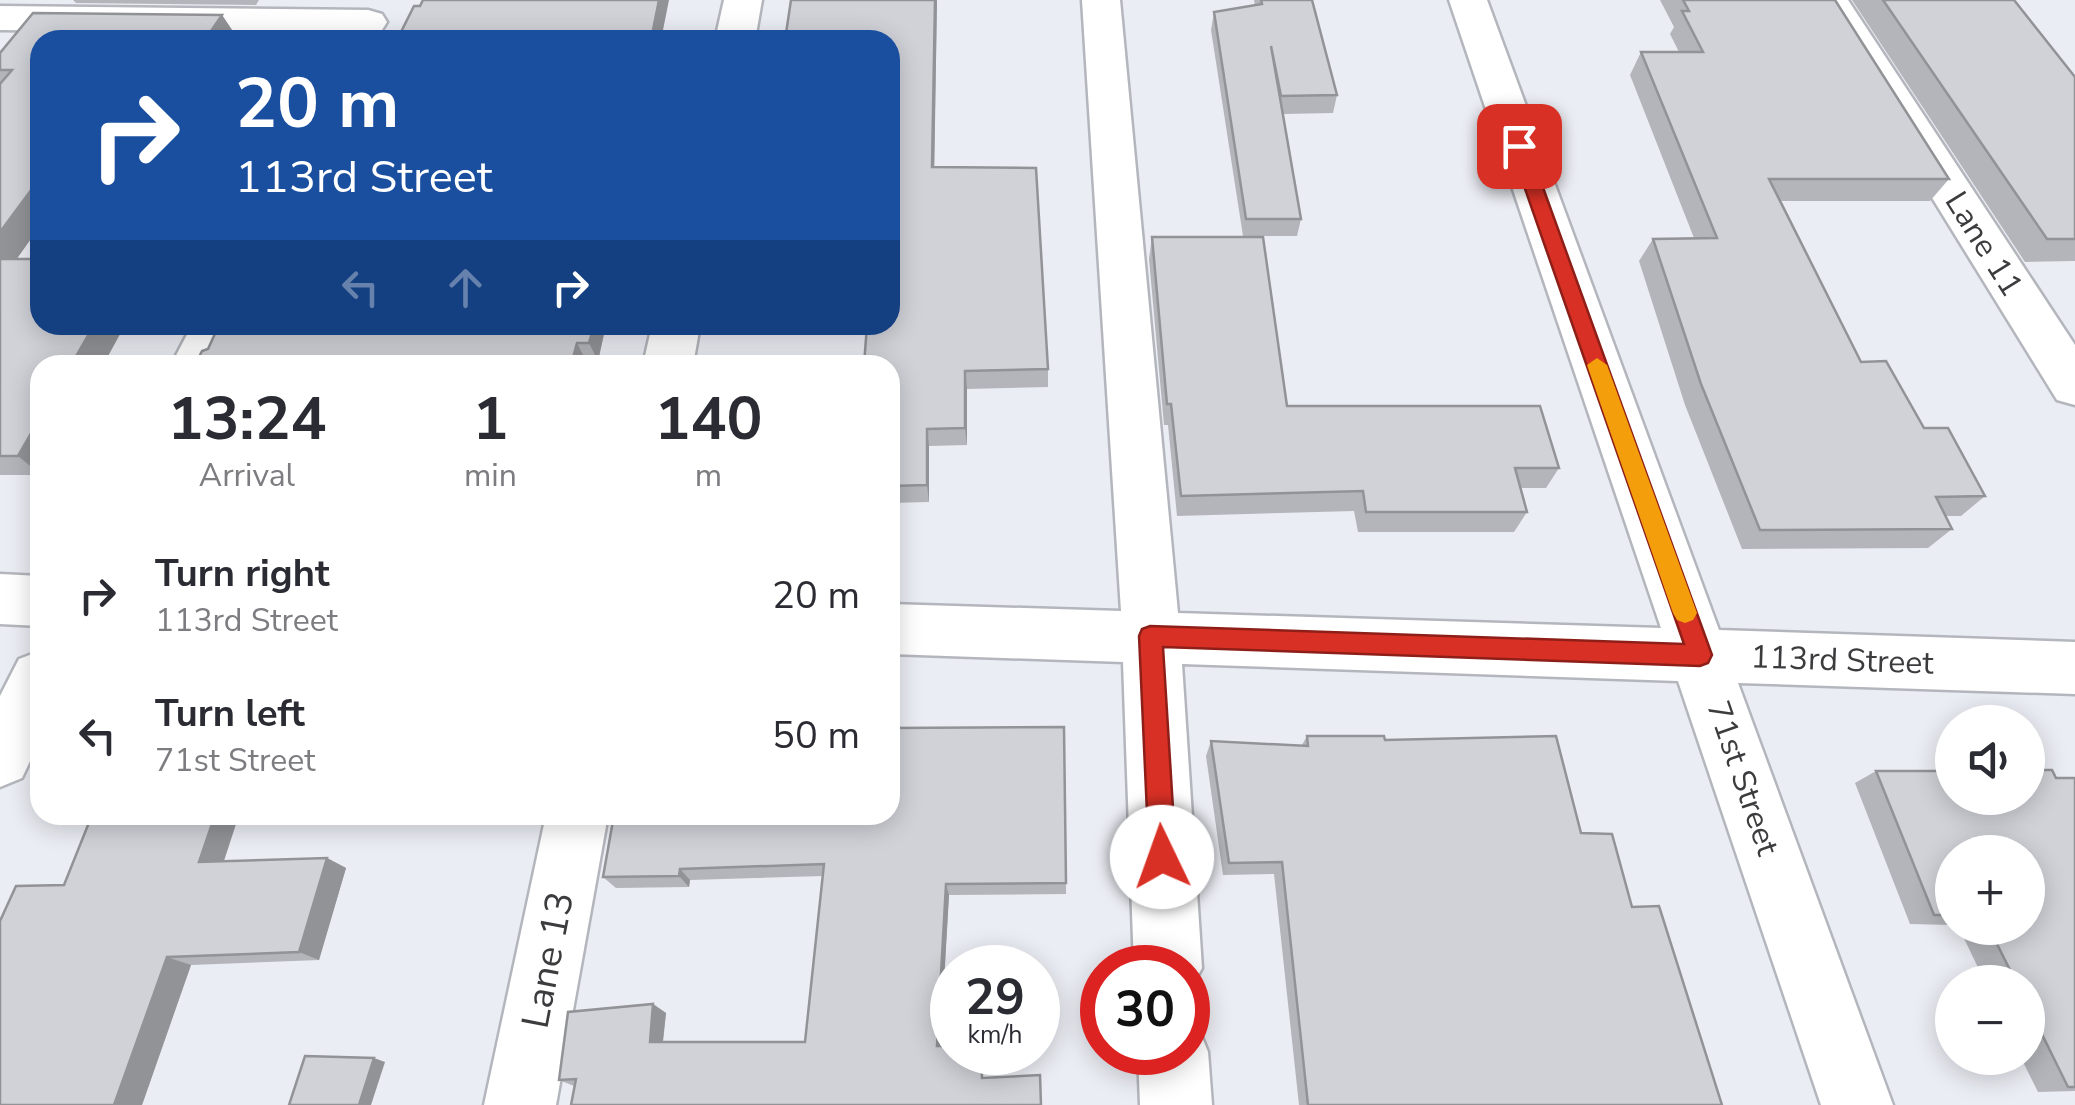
<!DOCTYPE html>
<meta charset="utf-8">
<style>
:root{--surface:#fff;--page:#f2f2f3;--text:#2b2b33;--muted:#7c7c81}
body{margin:0;font-family:"Nunito Sans",sans-serif;background:var(--page);color:var(--text);height:100vh;display:flex;flex-direction:column;font-size:38px;white-space:nowrap}
*{box-sizing:border-box;margin:0}
p{font-size:32px;color:var(--muted)}
.icon{flex:none;width:55px;height:55px;fill:none;stroke:currentColor;stroke-width:2;stroke-linecap:round;stroke-linejoin:round}
.map{position:relative;flex:1;overflow:hidden}
.panel{position:absolute;left:30px;top:355px;width:870px;height:470px;display:flex;flex-direction:column;background:var(--surface);border-radius:30px;box-shadow:0 5px 25px #0003}
.panel>*{flex:none}
.banner{position:absolute;left:30px;top:30px;width:870px;height:305px;border-radius:30px;box-shadow:0 5px 25px #0003;background:#1a4fa0;color:#fff;overflow:hidden}
.controls{position:absolute;left:1935px;top:705px;display:grid;gap:20px}
.controls a{display:grid;place-items:center;width:110px;height:110px;border-radius:50%;background:var(--surface);box-shadow:0 5px 25px #0003;font-size:50px}
.speed{position:absolute;left:930px;top:945px;display:flex;gap:20px;font-size:50px;font-weight:700;text-align:center}
.speed>*{display:grid;place-content:center;width:130px;height:130px;border-radius:50%;background:var(--surface);box-shadow:0 5px 25px #0003;line-height:1}
.speed small{font-size:25px;font-weight:400}
.speed .limit{border:15px solid #d22;background:#fff;color:#111}
.pin{position:absolute;display:grid;place-items:center;width:85px;height:85px;color:#fff;margin:-42px;border-radius:20px;box-shadow:0 5px 15px #0006}
.me{position:absolute;width:110px;margin:-55px;rotate:357deg;stroke-linejoin:round;filter:drop-shadow(0 0 8px #0008)}
.turn{display:flex;align-items:center;gap:35px;height:210px;padding:0 40px;font-size:45px}
.turn .icon{width:130px;height:130px;stroke-width:2.5}
.turn b{display:block;font-size:70px;line-height:85px}
.lanes{display:flex;align-items:center;height:95px;padding:0 40px;background:#0003;justify-content:center;gap:50px;direction:ltr}
.lanes .off{opacity:.35}
.eta{display:flex;justify-content:space-evenly;align-items:center;height:170px;text-align:center}
.eta b{font-size:60px;font-weight:700;line-height:70px}
ul{padding:0;list-style:none}
li{display:flex;align-items:center;gap:30px;height:140px;padding:0 40px}
li div{flex:1}
li b{display:block;font-size:38px}
li em{font-style:normal}
.map>svg:first-child{display:block}
.lines{fill:none;stroke-linecap:round;stroke-linejoin:round}
.street-casing{stroke:#b4b6bd;stroke-width:5}
.street{fill:#fff;fill-rule:evenodd}
.wall{fill:#b3b5ba}
.shaded-wall{fill:#929397}
.building{fill:#d0d2d8;stroke:#929397;stroke-width:2.5}
.route{fill:#d93025;stroke:#8d1f18;stroke-width:2.5}
.slow{fill:#f59e0b}
.labels{text-anchor:middle;dominant-baseline:central;stroke-width:9;stroke-linejoin:round;paint-order:stroke}
.street-label{font-size:32px;fill:#3c3c3f;stroke:#fff}
.near-street-label{font-size:38px;fill:#3c3c3f;stroke:#fff}
</style>
<div class="map">
<svg width="2075" height="1105" viewBox="0 0 2075 1105">
<rect width="100%" height="100%" fill="#ebedf4"/>
<g class="lines">
<defs>
<g id="street">
<polygon points="724,0 762,0 755,40 715,40"/>
<polygon points="1082,0 1120,0 1178,613 1661,628 1449,0 1487,0 1719,630 2075,642 2075,694 1738,683 1893,1105 1821,1105 1678,681 1182,664 1202,968 1188,994 1188,968 1134,968 1123,662 890,654 890,604 1121,611"/>
<polygon points="1810,0 1848,0 2075,345 2075,405 2057,400"/>
<polygon points="0,6 368,10 382,14 387,22 382,30 368,34 0,30"/>
<polygon points="192,325 240,325 221,365 171,365"/>
<polygon points="652,325 700,325 693,365 643,365"/>
<polygon points="0,574 40,576 40,626 0,624"/>
<polygon points="40,651 40,740 22,778 0,787 0,696 19,659"/>
<polygon points="546,815 608,815 556,1105 484,1105"/>
<polygon points="1188,1023 1198,1027 1208,1052 1212,1105 1140,1105 1138,1052 1188,1052"/>
</g>
</defs>
<use href="#street" class="street-casing"/>
<use href="#street" class="street"/>
</g>
<g class="wall">
<polygon points="73,0 259,0 256,5 76,3"/>
<polygon points="791,0 937,0 934,167 1048,369 1048,387 967,389 967,445 929,446 929,502 890,503 890,325"/>
<polygon points="1254,0 1312,0 1337,95 1333,113 1283,114 1301,219 1297,236 1243,236 1211,30 1214,12 1255,6"/>
<polygon points="1660,0 1835,0 1949,179 1930,201 1780,201 1861,362 1985,496 1961,516 1945,516 1952,529 1928,548 1742,549 1685,405 1639,261 1653,239 1694,238 1630,75 1641,52 1679,52 1670,34 1674,27"/>
<polygon points="1852,0 2014,0 2075,77 2075,261 2025,262"/>
<polygon points="33,13 222,15 236,36 233,40 40,40 40,226 16,259 40,259 40,325 125,325 103,365 40,365 40,475 0,475 0,53"/>
<polygon points="1152,237 1287,406 1559,468 1546,488 1520,488 1527,512 1514,532 1358,532 1354,511 1177,516 1168,425 1164,425 1149,259"/>
<polygon points="606,325 598,361 586,361 585,365 195,365"/>
<polygon points="1307,736 1385,740 1581,833 1632,907 1722,1105 1299,1105 1274,874 1223,875 1206,756 1211,741 1302,745"/>
<polygon points="1876,771 2075,778 2075,1091 2038,1092 2021,1058 2028,1058 2028,982 1985,982 1959,928 2028,928 1952,852 1952,925 1910,924 1855,783"/>
<polygon points="614,815 1066,883 1066,894 949,895 940,1046 983,1052 983,1078 1041,1105 574,1086 559,1080 653,1004 666,1013 663,1042 805,1042 823,876 690,880 689,887 616,888 603,877"/>
<polygon points="327,858 346,868 319,960 191,965 142,1105 0,1105 64,885 224,861"/>
</g>
<g class="shaded-wall">
<polygon points="659,0 669,0 661,40 651,40"/>
<polygon points="935,0 937,0 934,186 932,167"/>
<polygon points="222,15 236,36 233,40 205,40"/>
<polygon points="40,178 40,226 2,280 0,278 0,232"/>
<polygon points="94,325 125,325 103,365 71,365"/>
<polygon points="594,325 606,325 598,361 589,343"/>
<polygon points="577,343 586,361 585,365 571,365"/>
<polygon points="965,371 967,389 967,445 965,428"/>
<polygon points="40,418 40,474 18,456"/>
<polygon points="927,429 929,446 929,502 927,485"/>
<polygon points="215,815 239,815 220,873 199,862"/>
<polygon points="327,858 346,868 319,960 299,952"/>
<polygon points="680,869 690,880 689,887 679,876"/>
<polygon points="946,884 949,895 940,1053 937,1046"/>
<polygon points="167,957 191,965 142,1105 114,1105"/>
<polygon points="653,1004 666,1013 662,1049 650,1042"/>
<polygon points="374,1058 385,1062 371,1105 359,1105"/>
</g>
<g class="building">
<polygon points="423,0 659,0 651,40 397,40 414,6 420,6"/>
<polygon points="791,0 935,0 932,167 1036,168 1048,369 965,371 965,428 927,429 927,485 890,486 890,365 864,365 867,325 890,325 890,40 785,40"/>
<polygon points="1261,0 1312,0 1337,95 1281,96 1271,46 1301,219 1246,219 1214,12 1262,4"/>
<polygon points="1683,0 1835,0 1949,179 1769,179 1861,362 1886,361 1924,428 1948,428 1985,496 1936,497 1952,529 1760,530 1701,384 1653,239 1717,238 1641,52 1703,52 1682,11 1689,11"/>
<polygon points="1883,0 2014,0 2075,77 2075,239 2047,239"/>
<polygon points="33,13 222,15 205,40 40,40 40,178 0,232 0,84 12,70 0,70 0,53"/>
<polygon points="1152,237 1263,237 1287,406 1540,406 1559,468 1515,468 1527,512 1366,512 1363,491 1181,496 1171,404 1167,404"/>
<polygon points="0,259 40,259 40,325 94,325 71,365 40,365 40,418 18,456 0,456"/>
<polygon points="219,325 594,325 589,343 577,343 571,365 195,365 202,351 208,349"/>
<polygon points="1064,727 1066,883 946,884 937,1046 952,1046 952,1052 981,1052 982,1078 1040,1075 1041,1105 571,1105 576,1079 559,1080 568,1012 653,1004 650,1042 805,1042 824,864 680,869 679,876 603,877 614,815 890,815 890,728"/>
<polygon points="1307,736 1384,736 1385,740 1556,736 1581,833 1612,834 1632,907 1659,906 1722,1105 1308,1105 1282,862 1229,863 1211,741 1308,746"/>
<polygon points="2028,770 2052,770 2056,778 2075,778 2075,1087 2068,1087 2028,1006 2028,982 2016,982 1989,928 2028,928 2028,852 1952,852 1952,915 1934,915 1876,771 1952,771 1952,798 2028,798"/>
<polygon points="92,815 215,815 199,862 327,858 299,952 167,957 114,1105 0,1105 0,921 16,886 64,885"/>
<polygon points="305,1056 374,1058 359,1105 289,1105"/>
</g>
<polygon class="route" points="1519,140 1528,146 1712,655 1708,663 1700,666 1163,647 1176,857 1172,867 1162,870 1153,867 1149,857 1139,636 1142,629 1150,626 1684,644 1510,146"/>
<polygon class="slow" points="1597,358 1607,365 1697,613 1693,620 1685,623 1677,620 1673,613 1587,365"/>
<g class="labels">
<g class="street-label">
<text transform="translate(1984 244) rotate(58)">Lane 11</text>
<text transform="translate(1842 660) rotate(2)">113rd Street</text>
<text transform="translate(1743 778) rotate(71)">71st Street</text>
</g>
<g class="near-street-label">
<text transform="translate(548 960) rotate(-79)">Lane 13</text>
</g>
</g>
</svg>
<div class="controls">
<a><svg class="icon" aria-label="sound" viewBox="0 0 24 24"><path d="M4 9h4l5-4v14l-5-4H4zM17 9q2 3 0 6"/></svg></a>
<a>+</a>
<a>−</a>
</div>
<div class="speed"><div>29<small>km/h</small></div><div class="limit">30</div></div>
<div class="pin" style="left:1519px;top:146px;background:#d93025"><svg class="icon" aria-label="arrive" viewBox="0 0 24 24"><path d="M6 21V4h12l-3 4 3 4H6"/></svg></div>
<svg class="me" style="left:1162px;top:857px" viewBox="-20 -20 40 40"><circle r="19" fill="#fff"/><path d="M0-13L10 11 0 6-10 11z" fill="#d93025"/></svg>
<div class="banner">
<div class="turn"><svg class="icon" aria-label="right" viewBox="0 0 24 24"><path d="M7 20v-9h11M14 6l5 5-5 5"/></svg><div><b>20 m</b>113rd Street</div></div>
<div class="lanes"><svg class="icon off" aria-label="left" viewBox="0 0 24 24"><path d="M17 20v-9H6M10 6l-5 5 5 5"/></svg><svg class="icon off" aria-label="ahead" viewBox="0 0 24 24"><path d="M12 20V5M6 11l6-6 6 6"/></svg><svg class="icon" aria-label="right" viewBox="0 0 24 24"><path d="M7 20v-9h11M14 6l5 5-5 5"/></svg></div>
</div>
<section class="panel">
<div class="eta">
<div><b>13:24</b><p>Arrival</p></div>
<div><b>1</b><p>min</p></div>
<div><b>140</b><p>m</p></div>
</div>
<ul>
<li><svg class="icon" aria-label="right" viewBox="0 0 24 24"><path d="M7 20v-9h11M14 6l5 5-5 5"/></svg><div><b>Turn right</b><p>113rd Street</p></div><em>20 m</em></li>
<li><svg class="icon" aria-label="left" viewBox="0 0 24 24"><path d="M17 20v-9H6M10 6l-5 5 5 5"/></svg><div><b>Turn left</b><p>71st Street</p></div><em>50 m</em></li>
</ul>
</section>
</div>
